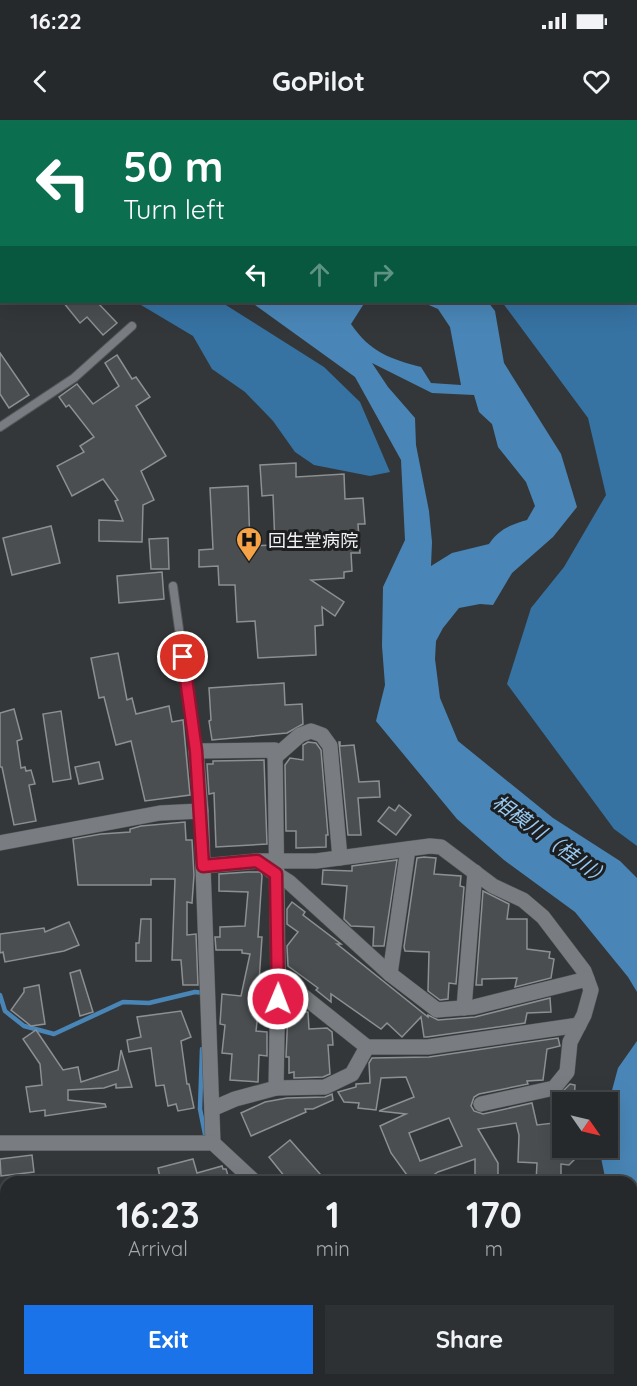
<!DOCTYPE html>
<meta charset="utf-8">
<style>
:root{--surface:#26292b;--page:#2e3133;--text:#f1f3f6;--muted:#a4a6a9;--line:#424547;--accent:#1a73e8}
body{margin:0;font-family:Quicksand,"Noto Sans JP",sans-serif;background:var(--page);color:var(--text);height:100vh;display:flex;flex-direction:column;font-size:22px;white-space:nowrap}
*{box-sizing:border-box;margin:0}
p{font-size:20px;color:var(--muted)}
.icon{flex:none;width:33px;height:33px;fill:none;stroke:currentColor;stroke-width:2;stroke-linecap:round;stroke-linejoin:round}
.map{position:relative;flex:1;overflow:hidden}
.side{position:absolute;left:0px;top:1056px;width:638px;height:210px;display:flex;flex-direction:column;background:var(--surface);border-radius:18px 18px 0 0;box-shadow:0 6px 24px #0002,0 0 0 2px var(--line)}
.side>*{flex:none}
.top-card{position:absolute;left:0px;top:0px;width:638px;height:183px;box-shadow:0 6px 24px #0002,0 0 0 2px var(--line);background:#0b6e4f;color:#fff;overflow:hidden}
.needle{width:39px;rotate:124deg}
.fabs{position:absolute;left:552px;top:972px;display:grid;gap:12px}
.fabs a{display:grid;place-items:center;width:66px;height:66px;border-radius:0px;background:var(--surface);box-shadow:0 6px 24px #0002,0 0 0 2px var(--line);font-size:30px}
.pin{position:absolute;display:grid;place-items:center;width:51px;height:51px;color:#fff;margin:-26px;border:3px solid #fff;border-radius:50%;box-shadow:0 2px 6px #0007}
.me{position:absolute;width:66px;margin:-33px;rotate:1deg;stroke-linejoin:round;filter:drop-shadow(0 0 4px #0008)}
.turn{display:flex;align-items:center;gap:21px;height:126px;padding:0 24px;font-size:27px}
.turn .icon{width:78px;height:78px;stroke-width:2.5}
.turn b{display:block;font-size:42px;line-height:51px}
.lanes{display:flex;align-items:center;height:57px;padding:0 24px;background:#0003;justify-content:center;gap:30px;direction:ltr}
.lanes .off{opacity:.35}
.eta{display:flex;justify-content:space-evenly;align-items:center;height:102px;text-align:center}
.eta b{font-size:36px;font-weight:700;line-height:42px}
.action{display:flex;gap:12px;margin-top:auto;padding:12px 24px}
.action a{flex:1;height:69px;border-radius:0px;background:var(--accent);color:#fff;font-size:24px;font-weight:700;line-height:69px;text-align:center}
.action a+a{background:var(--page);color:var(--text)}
.status{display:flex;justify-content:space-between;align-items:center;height:42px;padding:0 30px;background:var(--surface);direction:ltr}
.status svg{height:16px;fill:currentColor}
header{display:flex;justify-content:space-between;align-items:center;height:78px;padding:0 24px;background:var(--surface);font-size:27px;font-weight:700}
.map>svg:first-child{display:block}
.built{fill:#363e46}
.forest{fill:#3672a2}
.water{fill:#4986b7;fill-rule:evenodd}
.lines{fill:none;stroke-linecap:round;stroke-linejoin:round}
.stream{stroke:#4986b7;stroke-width:4.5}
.building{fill:#4a4e50;stroke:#8c9093;stroke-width:1.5;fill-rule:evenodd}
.lane-casing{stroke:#535557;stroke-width:10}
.street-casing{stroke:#535557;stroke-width:16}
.secondary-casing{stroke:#535557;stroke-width:16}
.lane{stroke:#797c80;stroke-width:8}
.street{stroke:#797c80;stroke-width:15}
.secondary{stroke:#797c80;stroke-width:15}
.route-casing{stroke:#92132f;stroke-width:15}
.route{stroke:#e11d48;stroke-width:10}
.labels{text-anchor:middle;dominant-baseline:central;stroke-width:6;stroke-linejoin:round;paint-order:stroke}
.poi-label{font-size:18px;fill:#f1f3f5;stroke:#1c1e1f;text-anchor:start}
.water-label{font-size:20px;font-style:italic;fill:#98c8f1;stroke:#1c1e1f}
</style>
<div class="status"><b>16:22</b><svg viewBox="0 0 49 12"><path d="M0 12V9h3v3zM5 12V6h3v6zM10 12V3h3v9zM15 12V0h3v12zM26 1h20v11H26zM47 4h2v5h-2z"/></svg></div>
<header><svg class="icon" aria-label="back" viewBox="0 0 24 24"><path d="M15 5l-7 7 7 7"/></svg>GoPilot<svg class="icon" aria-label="heart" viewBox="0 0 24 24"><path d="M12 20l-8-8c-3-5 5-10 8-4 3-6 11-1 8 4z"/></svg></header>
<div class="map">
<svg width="637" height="1266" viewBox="0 0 637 1266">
<rect width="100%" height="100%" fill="#333739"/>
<polygon class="built" points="632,1181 637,1192 637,1266 338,1266 337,1260 632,1260"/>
<g class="forest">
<polygon points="102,0 637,0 637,726 614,709 507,564 531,488 564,447 606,375 588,298 502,182 636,182 636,2"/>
<polygon points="136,182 221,182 324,247 360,282 390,352 370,356 314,345 295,332 273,301 245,272 212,249 193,216"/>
</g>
<g class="water">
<path d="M 251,182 L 365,182 L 351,204 C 370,232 390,239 421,247 L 431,263 L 461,265 L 450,207 L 438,189 L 422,182 L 488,182 L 495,191 L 504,243 L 561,334 L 577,387 L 553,417 L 512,453 L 493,485 L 480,484 L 459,488 L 443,508 L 436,521 L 435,539 L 440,578 L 458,621 L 553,698 L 620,741 L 637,758 L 637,872 L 628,857 L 575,792 L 504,740 L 457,699 L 376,601 L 385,565 L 382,526 L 383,467 L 405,420 L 401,340 L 355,257 ZM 372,243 L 432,273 L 474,275 L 479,292 L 492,304 L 498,327 L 526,362 L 535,386 L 527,400 C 510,405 499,409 489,424 L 452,433 L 431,446 L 432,422 L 429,391 L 416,325 L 415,298 L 388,267 Z"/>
<polygon points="637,921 637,1135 632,1123 632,1062 606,1062 599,1028 608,1028 608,985 618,948"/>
</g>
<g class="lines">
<g class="stream">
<polyline points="0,875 5,891 24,906 54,914 123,882 149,883 195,872 205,873"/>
<polyline points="202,929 200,989 206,1019"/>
</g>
</g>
<g class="building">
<polygon points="63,182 97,182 117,203 103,215 87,197 80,203"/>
<polygon points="0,233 29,275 9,288 0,274"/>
<polygon points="117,235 132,259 136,257 150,277 136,286 166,336 141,351 154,380 143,385 142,422 99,421 99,400 123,401 115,381 118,380 103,359 72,376 57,346 84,332 80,326 94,317 69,285 66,287 59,277 77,264 93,284 119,266 105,243"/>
<polygon points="296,343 296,357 344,354 345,379 363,378 365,404 358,404 360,433 351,433 352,451 344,452 344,458 311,460 344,482 335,496 322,487 323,505 315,506 316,535 258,538 255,501 237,502 235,465 219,465 218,446 199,447 199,430 213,429 210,368 248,366 250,426 275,425 273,375 262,376 260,345"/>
<polygon points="51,406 60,443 12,455 3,418"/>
<polygon points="168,418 169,449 151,449 149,419"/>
<polygon points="162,452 164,479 119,483 117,456"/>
<polygon points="118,533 127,580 132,578 136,594 169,586 172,602 183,600 190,675 145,681 131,621 116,625 104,577 99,578 91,538"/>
<polygon points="284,563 285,585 302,584 303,604 287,613 212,620 209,601 211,600 209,568"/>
<polygon points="14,589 22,619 17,621 21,648 25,647 26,651 31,650 35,664 29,665 36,701 14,705 2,647 0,647 0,593"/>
<polygon points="61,591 71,659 53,662 43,594"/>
<polygon points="308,622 316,623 321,630 328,715 326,715 326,727 296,728 296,711 286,711 285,645 290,638 303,640 303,625"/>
<polygon points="339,622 340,622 340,626 354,625 359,662 379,661 380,677 358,678 361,715 348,715"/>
<polygon points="264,640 267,724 216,727 214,673 209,674 207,644 213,644 213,641"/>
<polygon points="99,642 103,659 79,664 75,647"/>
<polygon points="399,685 411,695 396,715 378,701 389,687 395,691"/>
<polygon points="185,702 186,720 192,720 194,755 192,783 187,782 187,815 196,814 198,865 183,865 181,840 172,840 175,759 151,759 151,765 78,765 73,719 101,714 130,712 130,709 141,706"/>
<polygon points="424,737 436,738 434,754 461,756 460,766 464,767 456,864 449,863 448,879 440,880 428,871 429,832 405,831 404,827 417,738"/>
<polygon points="397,740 384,826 373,826 374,807 351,806 344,799 347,766 322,764 323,750 352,751 352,746"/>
<polygon points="248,752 261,752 262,756 258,817 262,817 259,862 262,859 256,911 267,912 267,936 259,935 258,962 230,960 232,934 222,933 225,905 220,904 222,874 241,876 250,834 242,833 242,830 216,830 215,817 220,817 220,807 245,806 248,772 219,771 219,754"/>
<polygon points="483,771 509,784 507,799 527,799 527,829 550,832 549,838 554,839 551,858 515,867 517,858 482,859 482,865 476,865"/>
<polygon points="292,782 305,792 303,795 341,824 337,824 428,897 428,895 438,900 475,897 550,878 551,892 527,893 525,903 427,917 424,917 421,897 402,917 387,903 381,909 331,874 331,882 316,870 318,868 288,846 287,826 298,812 287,804 287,789"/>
<polygon points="141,799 151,799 151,841 136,841 136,823 139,823"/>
<polygon points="69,802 79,825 64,831 5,842 3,832 0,833 0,814 44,808 45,812"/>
<polygon points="80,850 93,892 80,896 70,853"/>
<polygon points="39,865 45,904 31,906 11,890 24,872 24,868"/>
<polygon points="181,891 191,917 181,921 187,964 189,964 194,988 178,991 176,984 168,986 164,965 156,966 151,928 129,932 127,920 141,917 137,897"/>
<polygon points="288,892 308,892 309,909 327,908 332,912 333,925 328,925 330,954 323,957 294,958 294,952 289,953 289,937 286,937"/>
<polygon points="36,910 63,950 78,947 81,962 118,950 121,930 132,967 116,968 116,964 104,968 68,970 68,980 105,984 106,987 45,996 45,990 30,992 26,967 42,965 40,944 23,919"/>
<path d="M 558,918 L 560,926 L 547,929 L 543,960 L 527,961 L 528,964 L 479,974 L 474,977 L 471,986 L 474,991 L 483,994 L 532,983 L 537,1005 L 562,1002 L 562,1028 L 574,1028 L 575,1039 L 569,1045 L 561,1044 L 561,1062 L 536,1062 L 537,1043 L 518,1042 L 519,1015 L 516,1003 L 478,1009 L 498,1043 L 498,1062 L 475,1062 L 475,1039 L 438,1052 L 423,1062 L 397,1062 L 407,1055 L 391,1033 L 380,1006 L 406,994 L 379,991 L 414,977 L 406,957 L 381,958 L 376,990 L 358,988 L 359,983 L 344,982 L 338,972 L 356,967 L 356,964 L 370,963 L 369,943 L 372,938 L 429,937 ZM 449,998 L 462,1026 L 420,1041 L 409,1013 Z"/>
<polygon points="570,964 575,965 574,982 558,982 558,976"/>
<polygon points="332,974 333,980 313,989 305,989 306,992 251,1016 241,993 265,982 287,978 325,977"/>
<polygon points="290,1020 321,1055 311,1062 289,1062 269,1037"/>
<polygon points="32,1035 34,1052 1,1056 0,1039"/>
<polygon points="193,1039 197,1053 222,1046 223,1049 226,1049 230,1062 161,1062 158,1048"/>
</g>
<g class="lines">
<defs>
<g id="lane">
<polyline points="0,307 74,258 132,206"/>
<polyline points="173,466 196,631"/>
</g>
<g id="street">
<polyline points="275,637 300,615 311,611 322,615 330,626 340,738"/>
<polyline points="201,691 196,631 275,630 278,856 276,968"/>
<polyline points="0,723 160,693 201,691 213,1023"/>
<polyline points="203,746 257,741 316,741 430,726 441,727 493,766 523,780 543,797 584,851 591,870 584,895 570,922 567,952 554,968 481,984"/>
<polyline points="270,750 289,762 390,854 437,890 474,887 587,859"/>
<polyline points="390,854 408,729"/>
<polyline points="464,888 475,752"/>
<polyline points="367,927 428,927 579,905"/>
<polyline points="212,989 235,979 276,968 325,967 352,954 367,927 278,856"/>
</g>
<g id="secondary">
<polyline points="0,1023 213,1023 255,1062"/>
<polyline points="319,1260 320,1266"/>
</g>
</defs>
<use href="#lane" class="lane-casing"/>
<use href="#street" class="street-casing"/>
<use href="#secondary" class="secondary-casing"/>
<use href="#lane" class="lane"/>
<use href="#street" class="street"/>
<use href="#secondary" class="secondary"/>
</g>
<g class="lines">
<defs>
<polyline id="route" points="183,537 196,631 203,746 257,741 276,754 278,879"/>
</defs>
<use href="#route" class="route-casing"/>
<use href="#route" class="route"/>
</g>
<defs>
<symbol id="hospital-pin" viewBox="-11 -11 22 30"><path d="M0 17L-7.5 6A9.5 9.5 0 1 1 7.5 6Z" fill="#f6a247" stroke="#1c1e1f"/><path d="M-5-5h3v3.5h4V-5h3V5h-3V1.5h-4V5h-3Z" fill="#111"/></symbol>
</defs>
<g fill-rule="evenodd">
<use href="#hospital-pin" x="234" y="405" width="30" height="40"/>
</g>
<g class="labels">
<g class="poi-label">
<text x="268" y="420">回生堂病院</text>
</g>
<g class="water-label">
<text transform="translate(552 720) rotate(36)">相模川（桂川）</text>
</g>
</g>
</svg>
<div class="fabs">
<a><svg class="needle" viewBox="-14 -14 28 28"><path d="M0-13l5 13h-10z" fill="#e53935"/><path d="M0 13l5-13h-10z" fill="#a4a6a9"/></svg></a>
</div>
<div class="pin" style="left:183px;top:537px;background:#d93025"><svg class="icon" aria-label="arrive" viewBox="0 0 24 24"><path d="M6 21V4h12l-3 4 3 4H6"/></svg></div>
<svg class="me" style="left:278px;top:879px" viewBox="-20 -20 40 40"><circle r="17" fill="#e11d48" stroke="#fff" stroke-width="3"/><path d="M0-11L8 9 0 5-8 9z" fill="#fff"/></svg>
<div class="top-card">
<div class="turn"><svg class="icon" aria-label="left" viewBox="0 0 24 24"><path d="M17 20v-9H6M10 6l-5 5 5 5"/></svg><div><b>50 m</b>Turn left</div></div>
<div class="lanes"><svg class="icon" aria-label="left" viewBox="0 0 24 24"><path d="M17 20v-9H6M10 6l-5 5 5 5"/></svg><svg class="icon off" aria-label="ahead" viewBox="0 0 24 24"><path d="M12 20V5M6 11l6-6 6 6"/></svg><svg class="icon off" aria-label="right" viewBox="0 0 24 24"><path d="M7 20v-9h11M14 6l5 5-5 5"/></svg></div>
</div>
<section class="side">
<div class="eta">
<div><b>16:23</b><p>Arrival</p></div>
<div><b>1</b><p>min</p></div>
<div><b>170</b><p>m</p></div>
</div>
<div class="action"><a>Exit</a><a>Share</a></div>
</section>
</div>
